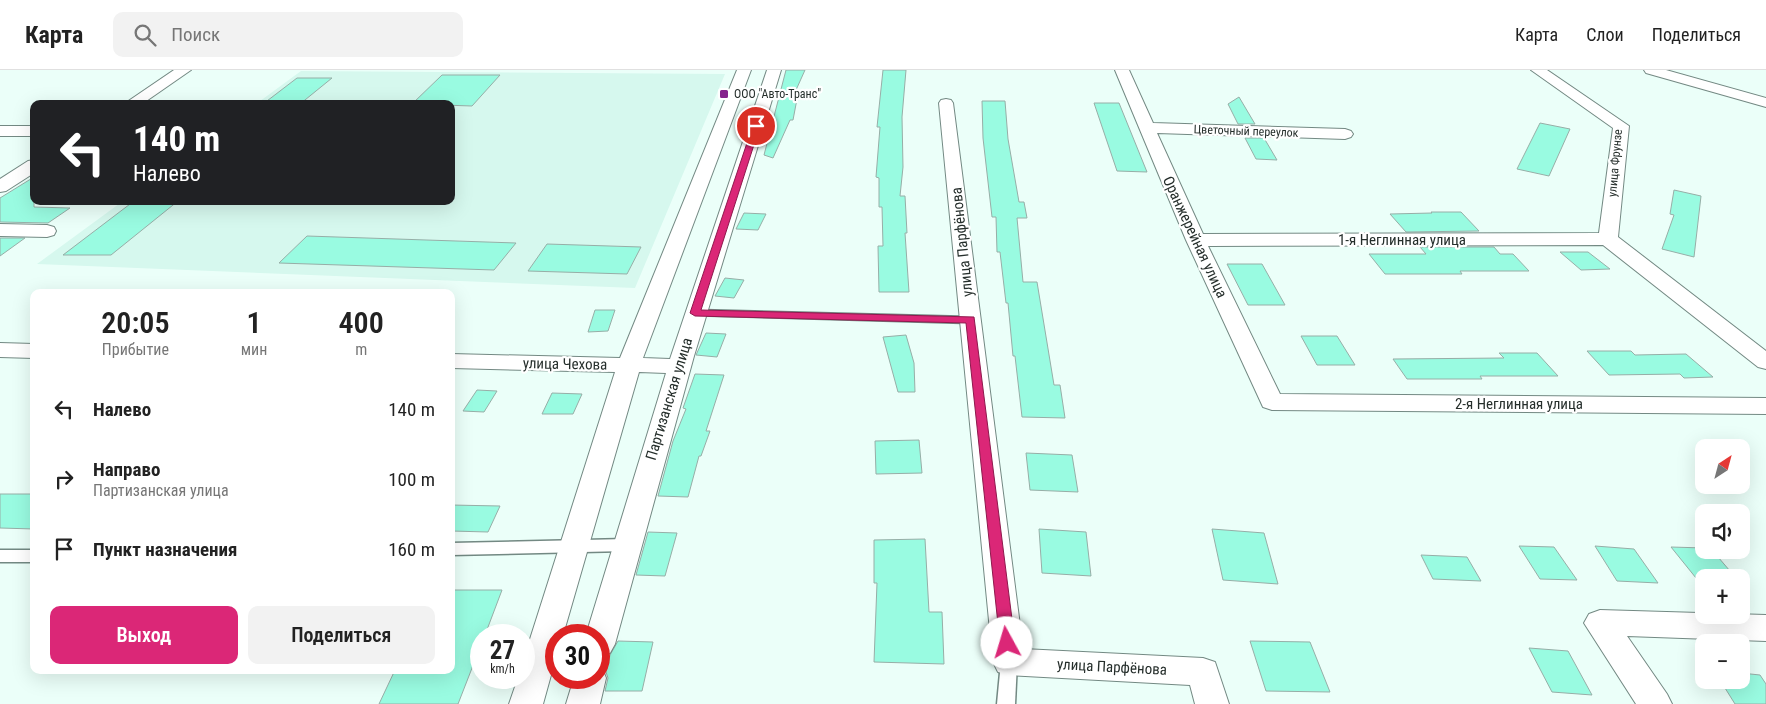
<!DOCTYPE html>
<html lang="ru">
<meta charset="utf-8">
<style>
:root{--surface:#fff;--page:#f2f2f2;--text:#222;--muted:#767676;--line:#e0e0e0;--accent:#db2777}
body{margin:0;font-family:"Roboto Condensed",sans-serif;background:var(--page);color:var(--text);height:100vh;display:flex;flex-direction:column;font-size:19px;white-space:nowrap}
*{box-sizing:border-box;margin:0}
p{font-size:16px;color:var(--muted)}
.icon{flex:none;width:28px;height:28px;fill:none;stroke:currentColor;stroke-width:2;stroke-linecap:round;stroke-linejoin:round}
.map{position:relative;flex:1;overflow:hidden}
.side{position:absolute;left:30px;top:219px;width:425px;height:385px;display:flex;flex-direction:column;background:var(--surface);border-radius:10px;box-shadow:0 5px 20px #0002}
.side>*{flex:none}
.guide{position:absolute;left:30px;top:30px;width:425px;height:105px;border-radius:10px;box-shadow:0 5px 20px #0002;background:#202124;color:#fff;overflow:hidden}
.needle{width:32px;rotate:36deg}
.buttons{position:absolute;left:1695px;top:369px;display:grid;gap:10px}
.buttons a{display:grid;place-items:center;width:55px;height:55px;border-radius:10px;background:var(--surface);box-shadow:0 5px 20px #0002;font-size:25px}
.speed{position:absolute;left:470px;top:554px;display:flex;gap:10px;font-size:25px;font-weight:700;text-align:center}
.speed>*{display:grid;place-content:center;width:65px;height:65px;border-radius:50%;background:var(--surface);box-shadow:0 5px 20px #0002;line-height:1}
.speed small{font-size:12px;font-weight:400}
.speed .limit{border:8px solid #d22;background:#fff;color:#111}
.pin{position:absolute;display:grid;place-items:center;width:42px;height:42px;color:#fff;margin:-21px;border:2px solid #fff;border-radius:50%;box-shadow:0 1px 5px #0007}
.me{position:absolute;width:55px;margin:-28px;rotate:354deg;stroke-linejoin:round;filter:drop-shadow(0 0 4px #0008)}
.turn{display:flex;align-items:center;gap:18px;height:105px;padding:0 20px;font-size:22px}
.turn .icon{width:65px;height:65px;stroke-width:2.5}
.turn b{display:block;font-size:35px;line-height:42px}
.eta{display:flex;justify-content:space-evenly;align-items:center;height:85px;text-align:center}
.eta b{font-size:30px;font-weight:600;line-height:35px}
.action{display:flex;gap:10px;margin-top:auto;padding:10px 20px}
.action a{flex:1;height:58px;border-radius:10px;background:var(--accent);color:#fff;font-size:20px;font-weight:600;line-height:58px;text-align:center}
.action a+a{background:var(--page);color:var(--text)}
ul{padding:0;list-style:none}
li{display:flex;align-items:center;gap:15px;height:70px;padding:0 20px}
li div{flex:1}
li b{display:block;font-size:19px}
li em{font-style:normal}
header{display:flex;align-items:center;gap:30px;box-sizing:border-box;height:70px;padding:0 25px;background:var(--surface);border-bottom:1px solid var(--line)}
header strong{font-size:24px}
nav{display:flex;gap:28px;margin-inline-start:auto;font-size:18px}
.search{width:350px;height:45px;background:var(--page);display:flex;align-items:center;gap:12px;box-sizing:border-box;padding:0 18px;border-radius:10px;color:var(--muted);font-size:19px}
.map>svg:first-child{display:block}
.built{fill:#d6f8ee}
.building{fill:#99fbe1;stroke:#97aea7}
.lines{fill:none;stroke-linecap:round;stroke-linejoin:round}
.service-casing{stroke:#738983;stroke-width:3}
.minor-casing{stroke:#738983;stroke-width:2}
.service{fill:#fff;fill-rule:evenodd}
.minor{fill:#fff;fill-rule:evenodd}
.route{fill:#db2777;stroke:#8e194d}
.poi-dot{fill:#85238c;stroke:#fff;stroke-width:2}
.labels{text-anchor:middle;dominant-baseline:central;stroke-width:4.5;stroke-linejoin:round;paint-order:stroke}
.far-poi-label{font-size:12px;fill:#252e2b;stroke:#fff;text-anchor:start}
.far-street-label{font-size:12px;fill:#252e2b;stroke:#fff}
.street-label{font-size:15px;fill:#252e2b;stroke:#fff}
</style>
<header>
<strong>Карта</strong>
<div class="search"><svg class="icon" aria-label="search" viewBox="0 0 24 24"><circle cx="10" cy="10" r="6"/><path d="M15 15l6 6"/></svg>Поиск</div>
<nav><a>Карта</a><a>Слои</a><a>Поделиться</a></nav>
</header>
<div class="map">
<svg width="1766" height="634" viewBox="0 0 1766 634">
<rect width="100%" height="100%" fill="#ebfff9"/>
<polygon class="built" points="301,1 725,4 635,218 37,194 123,131 451,131 451,34 256,34"/>
<g class="building">
<polygon points="786,0 805,0 792,29 797,29 793,50 790,50 773,88 764,85"/>
<polygon points="883,0 906,0 902,47 903,97 900,126 905,126 907,163 905,163 909,222 879,222 878,176 883,176 882,137 879,137 879,108 876,107 880,57 877,57"/>
<polygon points="442,5 500,5 472,36 412,34"/>
<polygon points="297,8 332,8 300,34 263,34"/>
<polygon points="1239,27 1255,54 1238,54 1228,34"/>
<polygon points="982,31 1005,31 1008,69 1019,132 1024,132 1027,148 1017,148 1023,212 1037,212 1054,315 1060,315 1065,348 1022,347 1015,286 1013,286 1008,233 1006,233 1000,182 997,182 996,147 992,147 983,68"/>
<polygon points="1094,33 1119,33 1147,102 1117,101"/>
<polygon points="1540,53 1570,59 1549,106 1517,99"/>
<polygon points="1245,68 1264,68 1277,90 1256,89"/>
<polygon points="34,107 34,137 70,138 48,153 0,152 0,128"/>
<polygon points="1674,120 1701,126 1694,187 1662,179 1674,145 1670,144"/>
<polygon points="134,131 178,131 111,185 63,185"/>
<polygon points="1431,142 1461,142 1479,161 1406,162 1390,144 1432,143"/>
<polygon points="744,143 766,144 758,160 736,159"/>
<polygon points="307,166 516,173 494,200 279,193"/>
<polygon points="0,168 25,168 0,186"/>
<polygon points="547,174 641,177 627,204 528,201"/>
<polygon points="1420,177 1494,177 1500,184 1513,184 1529,201 1460,201 1462,204 1385,204 1369,184 1426,184"/>
<polygon points="1560,182 1588,182 1610,199 1581,200"/>
<polygon points="1227,194 1262,194 1285,235 1248,235"/>
<polygon points="725,208 744,210 734,228 715,226"/>
<polygon points="595,240 615,240 608,261 588,262"/>
<polygon points="706,263 726,264 717,287 696,285"/>
<polygon points="906,265 914,293 915,322 898,322 883,267"/>
<polygon points="1301,266 1337,266 1355,295 1317,295"/>
<polygon points="1587,281 1631,281 1635,285 1686,284 1713,307 1684,308 1680,304 1609,305"/>
<polygon points="1499,283 1537,283 1558,306 1480,306 1482,309 1407,309 1393,289 1504,288"/>
<polygon points="695,304 724,305 706,361 710,361 701,386 699,386 688,427 658,426 673,371 686,339 683,338"/>
<polygon points="477,320 497,321 484,342 463,341"/>
<polygon points="552,323 582,324 573,344 542,344"/>
<polygon points="919,370 922,403 876,404 875,371"/>
<polygon points="1026,383 1072,385 1078,422 1030,420"/>
<polygon points="0,424 34,424 34,459 0,458"/>
<polygon points="451,435 500,436 488,462 451,461"/>
<polygon points="1039,459 1086,462 1091,506 1042,503"/>
<polygon points="1212,459 1264,463 1278,514 1223,510"/>
<polygon points="648,462 677,463 665,506 636,505"/>
<polygon points="925,469 929,542 942,542 944,594 874,592 877,513 874,513 874,470"/>
<polygon points="1519,476 1554,477 1577,510 1540,509"/>
<polygon points="1595,476 1634,479 1658,513 1617,511"/>
<polygon points="1671,477 1704,478 1704,480 1712,480 1736,508 1696,508"/>
<polygon points="1421,485 1467,487 1481,511 1433,509"/>
<polygon points="451,520 502,520 485,565 481,565 481,575 458,634 379,634 395,600 451,600"/>
<polygon points="618,571 653,572 642,621 605,621 608,608 606,602 610,585"/>
<polygon points="1250,571 1310,572 1330,622 1266,621"/>
<polygon points="1529,578 1568,581 1592,625 1552,622"/>
<polygon points="1741,603 1760,605 1766,614 1766,634 1735,634 1720,610 1741,610"/>
</g>
<g class="lines">
<defs>
<g id="service">
<polygon points="695,240 970,247 976,250 970,253 691,245 689,243"/>
<polygon points="626,469 631,471 634,475 631,479 626,481 451,485 451,473"/>
<rect x="0" y="480" width="34" height="12"/>
<polygon points="1009,585 1015,587 1017,592 1015,634 997,634 1001,592 1003,587"/>
</g>
<g id="minor">
<polygon points="174,0 191,0 142,34 124,34"/>
<polygon points="737,0 751,0 643,288 670,289 767,0 781,0 694,286 615,574 610,583 599,587 599,565 586,565 666,303 639,302 563,565 556,565 556,587 543,634 509,634 518,608 524,608 524,588 615,302 451,298 451,284 620,288"/>
<polygon points="1115,0 1129,0 1153,53 1345,59 1351,61 1353,64 1351,67 1345,69 1157,63 1203,164 1599,163 1613,58 1531,0 1547,0 1629,56 1618,167 1766,281 1766,299 1758,297 1603,175 1208,176 1280,324 1766,328 1766,344 1272,340 1263,337 1186,170"/>
<polygon points="1644,0 1666,0 1766,28 1766,37 1646,3"/>
<polygon points="946,29 951,30 953,33 1023,579 1203,588 1215,592 1229,634 1195,634 1190,615 1009,605 998,602 993,592 939,33 941,30"/>
<rect x="0" y="56" width="34" height="10"/>
<polygon points="34,90 34,103 6,121 0,122 0,109 28,91"/>
<polygon points="0,154 47,155 54,157 56,161 54,165 47,167 0,166"/>
<polygon points="0,273 34,274 34,288 0,287"/>
<polygon points="1600,540 1766,545 1766,571 1627,566 1667,624 1672,634 1636,634 1584,553 1589,544"/>
<polygon points="599,597 602,598 606,608 600,634 566,634 574,608 599,608"/>
</g>
</defs>
<use href="#service" class="service-casing"/>
<use href="#minor" class="minor-casing"/>
<use href="#service" class="service"/>
<use href="#minor" class="minor"/>
</g>
<polygon class="route" points="753,55 760,56 701,240 974,247 1015,573 1012,577 1007,579 1002,577 1000,573 966,253 695,246 690,243"/>
<rect class="poi-dot" x="719" y="19" width="10" height="10" rx="2.5"/>
<g class="labels">
<g class="far-poi-label">
<text x="734" y="24">ООО "Авто-Транс"</text>
</g>
<g class="far-street-label">
<text transform="translate(1246 61) rotate(2)">Цветочный переулок</text>
<text transform="translate(1615 93) rotate(-85)">улица Фрунзе</text>
</g>
<g class="street-label">
<text transform="translate(1195 167) rotate(65)">Оранжерейная улица</text>
<text x="1402" y="170">1-я Неглинная улица</text>
<text transform="translate(962 172) rotate(-96)">улица Парфёнова</text>
<text transform="translate(565 294) rotate(1)">улица Чехова</text>
<text transform="translate(669 329) rotate(-73)">Партизанская улица</text>
<text x="1519" y="334">2-я Неглинная улица</text>
<text transform="translate(1112 597) rotate(3)">улица Парфёнова</text>
</g>
</g>
</svg>
<div class="buttons">
<a><svg class="needle" viewBox="-14 -14 28 28"><path d="M0-13l5 13h-10z" fill="#e53935"/><path d="M0 13l5-13h-10z" fill="#767676"/></svg></a>
<a><svg class="icon" aria-label="sound" viewBox="0 0 24 24"><path d="M4 9h4l5-4v14l-5-4H4zM17 9q2 3 0 6"/></svg></a>
<a>+</a>
<a>−</a>
</div>
<div class="speed"><div>27<small>km/h</small></div><div class="limit">30</div></div>
<div class="pin" style="left:756px;top:56px;background:#d93025"><svg class="icon" aria-label="arrive" viewBox="0 0 24 24"><path d="M6 21V4h12l-3 4 3 4H6"/></svg></div>
<svg class="me" style="left:1007px;top:573px" viewBox="-20 -20 40 40"><circle r="19" fill="#fff"/><path d="M0-13L10 11 0 6-10 11z" fill="#db2777"/></svg>
<div class="guide">
<div class="turn"><svg class="icon" aria-label="left" viewBox="0 0 24 24"><path d="M17 20v-9H6M10 6l-5 5 5 5"/></svg><div><b>140 m</b>Налево</div></div>
</div>
<section class="side">
<div class="eta">
<div><b>20:05</b><p>Прибытие</p></div>
<div><b>1</b><p>мин</p></div>
<div><b>400</b><p>m</p></div>
</div>
<ul>
<li><svg class="icon" aria-label="left" viewBox="0 0 24 24"><path d="M17 20v-9H6M10 6l-5 5 5 5"/></svg><div><b>Налево</b></div><em>140 m</em></li>
<li><svg class="icon" aria-label="right" viewBox="0 0 24 24"><path d="M7 20v-9h11M14 6l5 5-5 5"/></svg><div><b>Направо</b><p>Партизанская улица</p></div><em>100 m</em></li>
<li><svg class="icon" aria-label="arrive" viewBox="0 0 24 24"><path d="M6 21V4h12l-3 4 3 4H6"/></svg><div><b>Пункт назначения</b></div><em>160 m</em></li>
</ul>
<div class="action"><a>Выход</a><a>Поделиться</a></div>
</section>
</div>
